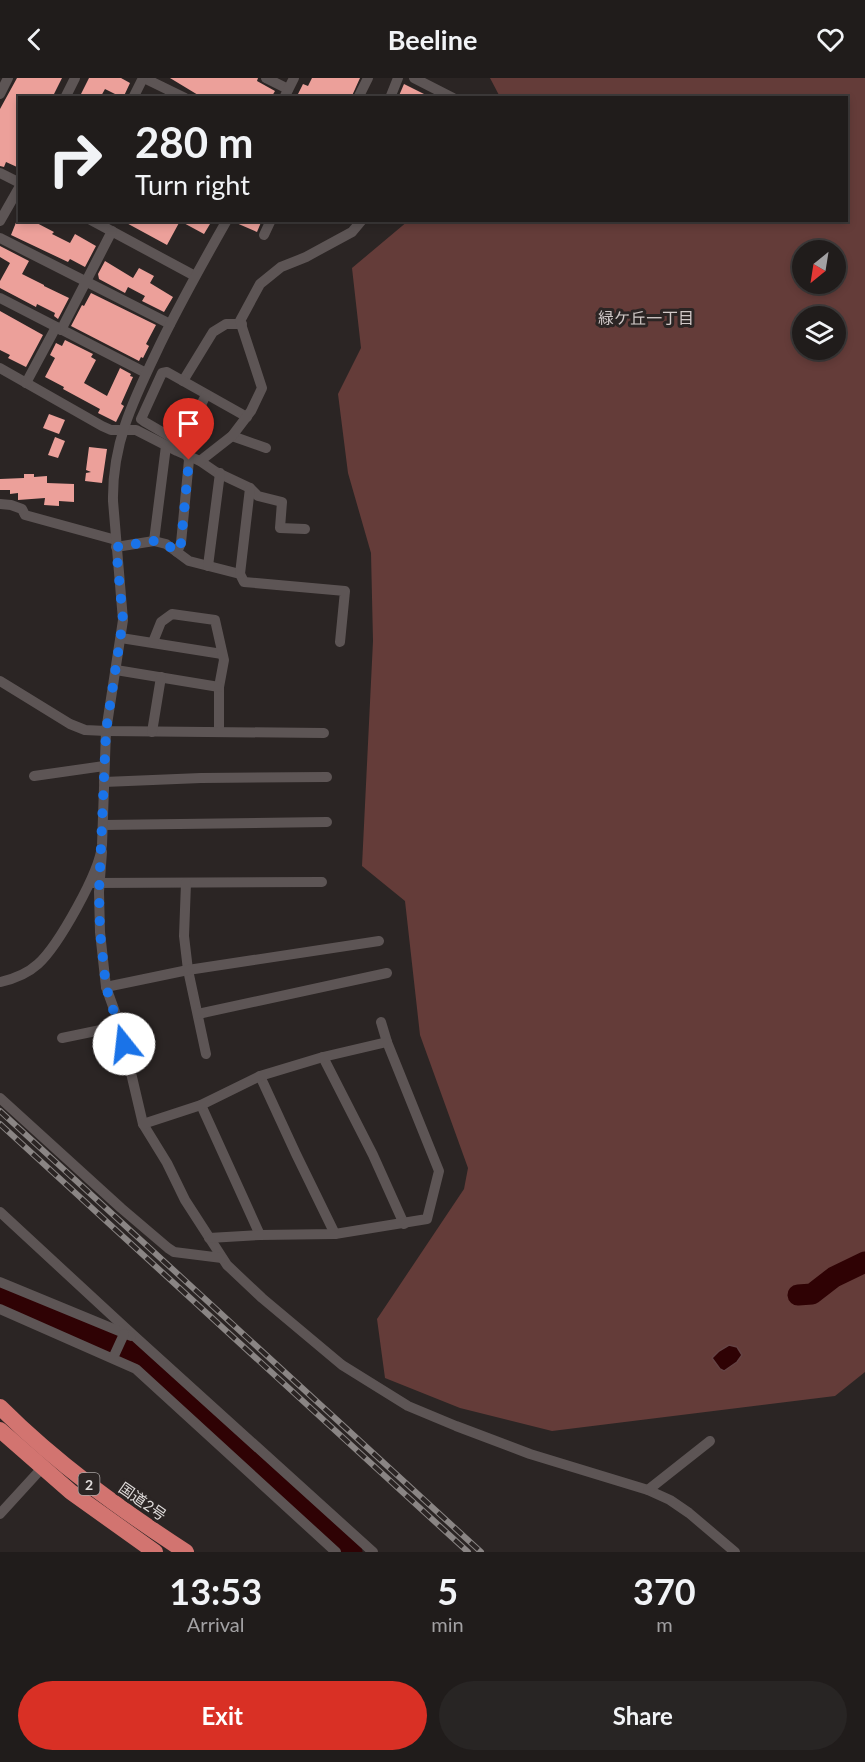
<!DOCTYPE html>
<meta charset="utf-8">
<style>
:root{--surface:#201c1b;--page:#282524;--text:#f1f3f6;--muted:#a2a1a3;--line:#3d3a3a;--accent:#d93025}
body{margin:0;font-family:Lato,"Noto Sans JP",sans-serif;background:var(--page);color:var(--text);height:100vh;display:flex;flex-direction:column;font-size:22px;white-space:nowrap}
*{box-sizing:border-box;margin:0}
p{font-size:20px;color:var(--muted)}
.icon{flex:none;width:33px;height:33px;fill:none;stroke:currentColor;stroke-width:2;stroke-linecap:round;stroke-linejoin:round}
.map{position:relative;height:1474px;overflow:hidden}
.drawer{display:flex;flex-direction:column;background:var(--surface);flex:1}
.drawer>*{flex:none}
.top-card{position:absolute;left:18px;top:18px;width:830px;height:126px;border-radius:0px;box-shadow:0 3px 9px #0003,0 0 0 2px var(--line);background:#201c1b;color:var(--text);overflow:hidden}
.needle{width:39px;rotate:210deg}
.controls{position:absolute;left:792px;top:162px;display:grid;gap:12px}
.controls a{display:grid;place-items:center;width:54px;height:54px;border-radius:50%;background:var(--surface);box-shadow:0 3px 9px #0003,0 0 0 2px var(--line);font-size:30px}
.pin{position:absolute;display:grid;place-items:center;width:51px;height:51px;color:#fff;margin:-62px -26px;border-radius:50% 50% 50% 0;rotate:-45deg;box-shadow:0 0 6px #0007}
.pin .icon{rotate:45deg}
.me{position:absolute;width:66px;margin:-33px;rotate:344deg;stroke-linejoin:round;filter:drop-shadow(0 0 4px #0008)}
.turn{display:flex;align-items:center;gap:21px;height:126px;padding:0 18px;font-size:27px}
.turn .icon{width:78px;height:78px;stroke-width:2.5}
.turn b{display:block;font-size:42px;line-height:51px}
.eta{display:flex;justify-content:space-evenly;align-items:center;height:102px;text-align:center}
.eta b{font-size:36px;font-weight:700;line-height:42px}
.action{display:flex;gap:12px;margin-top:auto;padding:12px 18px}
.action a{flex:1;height:69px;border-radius:36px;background:var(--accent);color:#fff;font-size:24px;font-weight:700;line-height:69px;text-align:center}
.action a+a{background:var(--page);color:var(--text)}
header{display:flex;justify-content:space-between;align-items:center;height:78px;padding:0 18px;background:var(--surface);font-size:27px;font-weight:700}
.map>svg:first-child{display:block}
.green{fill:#643c39;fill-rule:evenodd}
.water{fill:#2f0204;stroke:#644344;stroke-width:1.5}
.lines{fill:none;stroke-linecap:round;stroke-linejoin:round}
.river{stroke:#2f0204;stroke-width:21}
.building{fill:#eca09a}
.minor{stroke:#5d5555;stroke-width:10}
.trunk{stroke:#d27470;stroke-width:16}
.rail-casing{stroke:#8a8584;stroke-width:6}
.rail{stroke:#2b2524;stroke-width:4;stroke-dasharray:11;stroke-linecap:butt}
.route{stroke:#1a73e8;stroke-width:10;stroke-dasharray:0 18}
.labels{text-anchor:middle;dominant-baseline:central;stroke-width:6;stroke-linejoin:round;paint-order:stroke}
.shield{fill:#2b2524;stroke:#aaa5a4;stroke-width:1.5}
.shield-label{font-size:14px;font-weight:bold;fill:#e0dcdb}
.street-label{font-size:15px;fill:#e0dcdb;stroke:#2b2524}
.neighbourhood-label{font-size:16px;fill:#d1c9c8;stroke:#2b2524}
</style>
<header><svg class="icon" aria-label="back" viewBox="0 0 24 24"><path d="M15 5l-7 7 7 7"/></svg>Beeline<svg class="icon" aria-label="heart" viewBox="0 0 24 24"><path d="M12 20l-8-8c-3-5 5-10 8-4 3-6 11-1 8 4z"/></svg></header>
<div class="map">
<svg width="865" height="1474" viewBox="0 0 865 1474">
<rect width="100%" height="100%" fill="#2b2524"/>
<path class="green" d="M 490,0 L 865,0 L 865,1294 L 835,1318 L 552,1353 L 460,1330 L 385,1300 L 377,1241 L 464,1111 L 468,1090 L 420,957 L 405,823 L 362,788 L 373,563 L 371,475 L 348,395 L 338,316 L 361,270 L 352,190 L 408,143 L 846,142 L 846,20 L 500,19 ZM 802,172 L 836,172 L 836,206 L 802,206 ZM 802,238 L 836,238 L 836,272 L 802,272 Z"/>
<polygon class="water" points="729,1267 737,1269 742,1277 737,1284 724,1293 720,1291 712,1280 719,1273"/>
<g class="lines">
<g class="river">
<polyline points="0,1217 129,1272 352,1474"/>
<polyline points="798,1217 812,1216 834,1199 865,1184"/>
</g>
</g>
<g class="building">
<polygon points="17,0 62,0 52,20 20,20 20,84 17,89 6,84 4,89 0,88 0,31"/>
<polygon points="89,0 121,0 130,5 123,20 105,11 100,20 79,20"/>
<polygon points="170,0 258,0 257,3 275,13 271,20 203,20"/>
<polygon points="312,0 360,0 351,20 296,20 303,6 308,8"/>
<polygon points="404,6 432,20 398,20"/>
<polygon points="17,142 31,142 54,154 52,156 70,165 75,156 96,168 85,189 70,181 68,184 11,157"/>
<polygon points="121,142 202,142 210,146 204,156 180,143 167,167"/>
<polygon points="234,142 262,142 257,154 234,144"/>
<polygon points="0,168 29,183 22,196 44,207 44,208 69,220 58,241 54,238 55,235 37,226 36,229 0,210 0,203 10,185 0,179"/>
<polygon points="105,183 133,200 139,190 154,198 150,205 173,219 164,234 142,223 145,218 128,209 125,215 99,201 98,196"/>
<polygon points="91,215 156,247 146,266 149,268 143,280 141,279 139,283 71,248 82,227 84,228"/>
<polygon points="0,233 43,257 26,289 8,280 10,277 0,272"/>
<polygon points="65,262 93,276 91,279 96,282 84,305 107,318 120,290 131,296 130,298 133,299 121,326 124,328 116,344 98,335 100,331 63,311 64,309 45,299 55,280 50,277 56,265 62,268"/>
<polygon points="49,336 65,342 59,356 43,350"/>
<polygon points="55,359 65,363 58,380 48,377"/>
<polygon points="89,369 107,371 102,405 85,403 86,395 91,394 86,392"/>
<polygon points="24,396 34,396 34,399 47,398 47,405 74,406 74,424 59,423 59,428 44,427 45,420 18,422 18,415 10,416 10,412 0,412 0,401 24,400"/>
</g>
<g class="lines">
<g class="minor">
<polyline points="144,0 185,20"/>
<polyline points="266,0 288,11"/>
<polyline points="414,0 453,20"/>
<polyline points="0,16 8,0"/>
<polyline points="65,20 75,0"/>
<polyline points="133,20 143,0"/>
<polyline points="284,20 294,0"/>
<polyline points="358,20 368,0"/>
<polyline points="390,20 398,0"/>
<polyline points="0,95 20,105"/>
<polyline points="91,142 195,198"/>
<polyline points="0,143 20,108"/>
<polyline points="264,157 271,142"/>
<polyline points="0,160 170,246"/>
<polyline points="0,220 146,295"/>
<polyline points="61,252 112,153"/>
<polyline points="0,290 102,348 111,352 136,352 177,373 200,383 216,394 250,410 258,418 282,424 280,450 305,451"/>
<polyline points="183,303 213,254 226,246 242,246"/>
<polyline points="26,305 56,249"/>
<polyline points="232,358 266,370"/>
<polyline points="181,365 145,344 141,341 162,295 167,294 247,339"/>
<polyline points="179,370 206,317"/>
<polyline points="200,383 232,358 251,333 262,310 240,243 260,206 281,189 306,179 352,154 362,142"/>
<polyline points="0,426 11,427 22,431 25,437 116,462"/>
<polyline points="154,463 166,368"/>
<polyline points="116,469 154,463 166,466 189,483 240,496 244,504 345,513 340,564"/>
<polyline points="177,474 181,465 189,382 187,377"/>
<polyline points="208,488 220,395"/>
<polyline points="240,496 250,410"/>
<polyline points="121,560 222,576"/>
<polyline points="153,564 161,544 172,536 215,542 224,582 219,609 219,654"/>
<polyline points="116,592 219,609"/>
<polyline points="0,603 70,646 85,652 106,653 324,655"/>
<polyline points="152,654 161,599"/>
<polyline points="34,698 104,688"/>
<polyline points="104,704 201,700 327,699"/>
<polyline points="103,747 327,744"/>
<polyline points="102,774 99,814 100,854 106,909 120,948 143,1046 167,1085 185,1122 227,1187 262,1220 342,1287 408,1328 456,1348 530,1376 648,1412 670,1422 689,1435 735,1474"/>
<polyline points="93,805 322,804"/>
<polyline points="186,805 184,858 188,892 206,976"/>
<path d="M 0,904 C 14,901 27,896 38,886 C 58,868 100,794 102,767 L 106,653 L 123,542 L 113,423 C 112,367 132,325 156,275 C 177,230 202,186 227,142"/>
<polyline points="106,909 188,892 379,863"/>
<polyline points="198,936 387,895"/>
<polyline points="381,944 387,964"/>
<polyline points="62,960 120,948"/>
<polyline points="323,979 373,1077 404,1146"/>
<polyline points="260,998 296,1076 335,1156"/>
<polyline points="0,1020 121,1130 168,1170 174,1174 222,1180"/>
<polyline points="201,1027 260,1157"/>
<polyline points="143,1046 201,1027 260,998 323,979 387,964 439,1093 427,1141 335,1156 260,1157 209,1160"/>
<polyline points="0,1134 132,1256 373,1474"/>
<polyline points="0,1204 131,1258"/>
<polyline points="0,1231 136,1291 336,1474"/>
<polyline points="113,1280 124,1256"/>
<polyline points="648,1412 710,1363"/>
<polyline points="0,1436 42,1390"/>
</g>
<g class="trunk">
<path d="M 0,1329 C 56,1385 120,1431 186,1474"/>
<polyline points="0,1352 71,1414 155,1474"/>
</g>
<defs>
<g id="rail">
<polyline points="0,1033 481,1474"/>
<polyline points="0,1046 468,1474"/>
</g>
</defs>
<use href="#rail" class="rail-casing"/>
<use href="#rail" class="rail"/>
</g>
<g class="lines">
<polyline class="route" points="124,966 106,909 100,854 99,814 106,653 123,542 116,469 154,463 166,466 177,474 181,465 189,382"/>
</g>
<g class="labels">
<rect class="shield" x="78.5" y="1395" width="21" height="22" rx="4.5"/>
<g class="shield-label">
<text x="89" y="1406">2</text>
</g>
<g class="street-label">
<text transform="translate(143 1423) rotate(35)">国道2号</text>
</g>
<g class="neighbourhood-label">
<text x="646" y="239">緑ケ丘一丁目</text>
</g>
</g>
</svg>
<div class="controls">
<a><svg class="needle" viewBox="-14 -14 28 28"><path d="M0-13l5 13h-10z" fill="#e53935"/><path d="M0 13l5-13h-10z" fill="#a2a1a3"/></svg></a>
<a><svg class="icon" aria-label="layers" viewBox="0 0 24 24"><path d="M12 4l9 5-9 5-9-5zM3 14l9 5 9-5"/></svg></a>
</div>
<div class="pin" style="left:189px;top:382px;background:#d93025"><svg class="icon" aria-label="arrive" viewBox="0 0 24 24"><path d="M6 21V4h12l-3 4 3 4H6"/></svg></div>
<svg class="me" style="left:124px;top:966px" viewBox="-20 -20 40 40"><circle r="19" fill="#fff"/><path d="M0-13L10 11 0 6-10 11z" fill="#1a73e8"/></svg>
<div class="top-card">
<div class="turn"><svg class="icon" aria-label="right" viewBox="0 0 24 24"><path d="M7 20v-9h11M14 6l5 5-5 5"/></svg><div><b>280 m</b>Turn right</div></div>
</div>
</div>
<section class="drawer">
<div class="eta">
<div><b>13:53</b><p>Arrival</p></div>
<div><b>5</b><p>min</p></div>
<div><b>370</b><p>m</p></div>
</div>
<div class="action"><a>Exit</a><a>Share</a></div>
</section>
